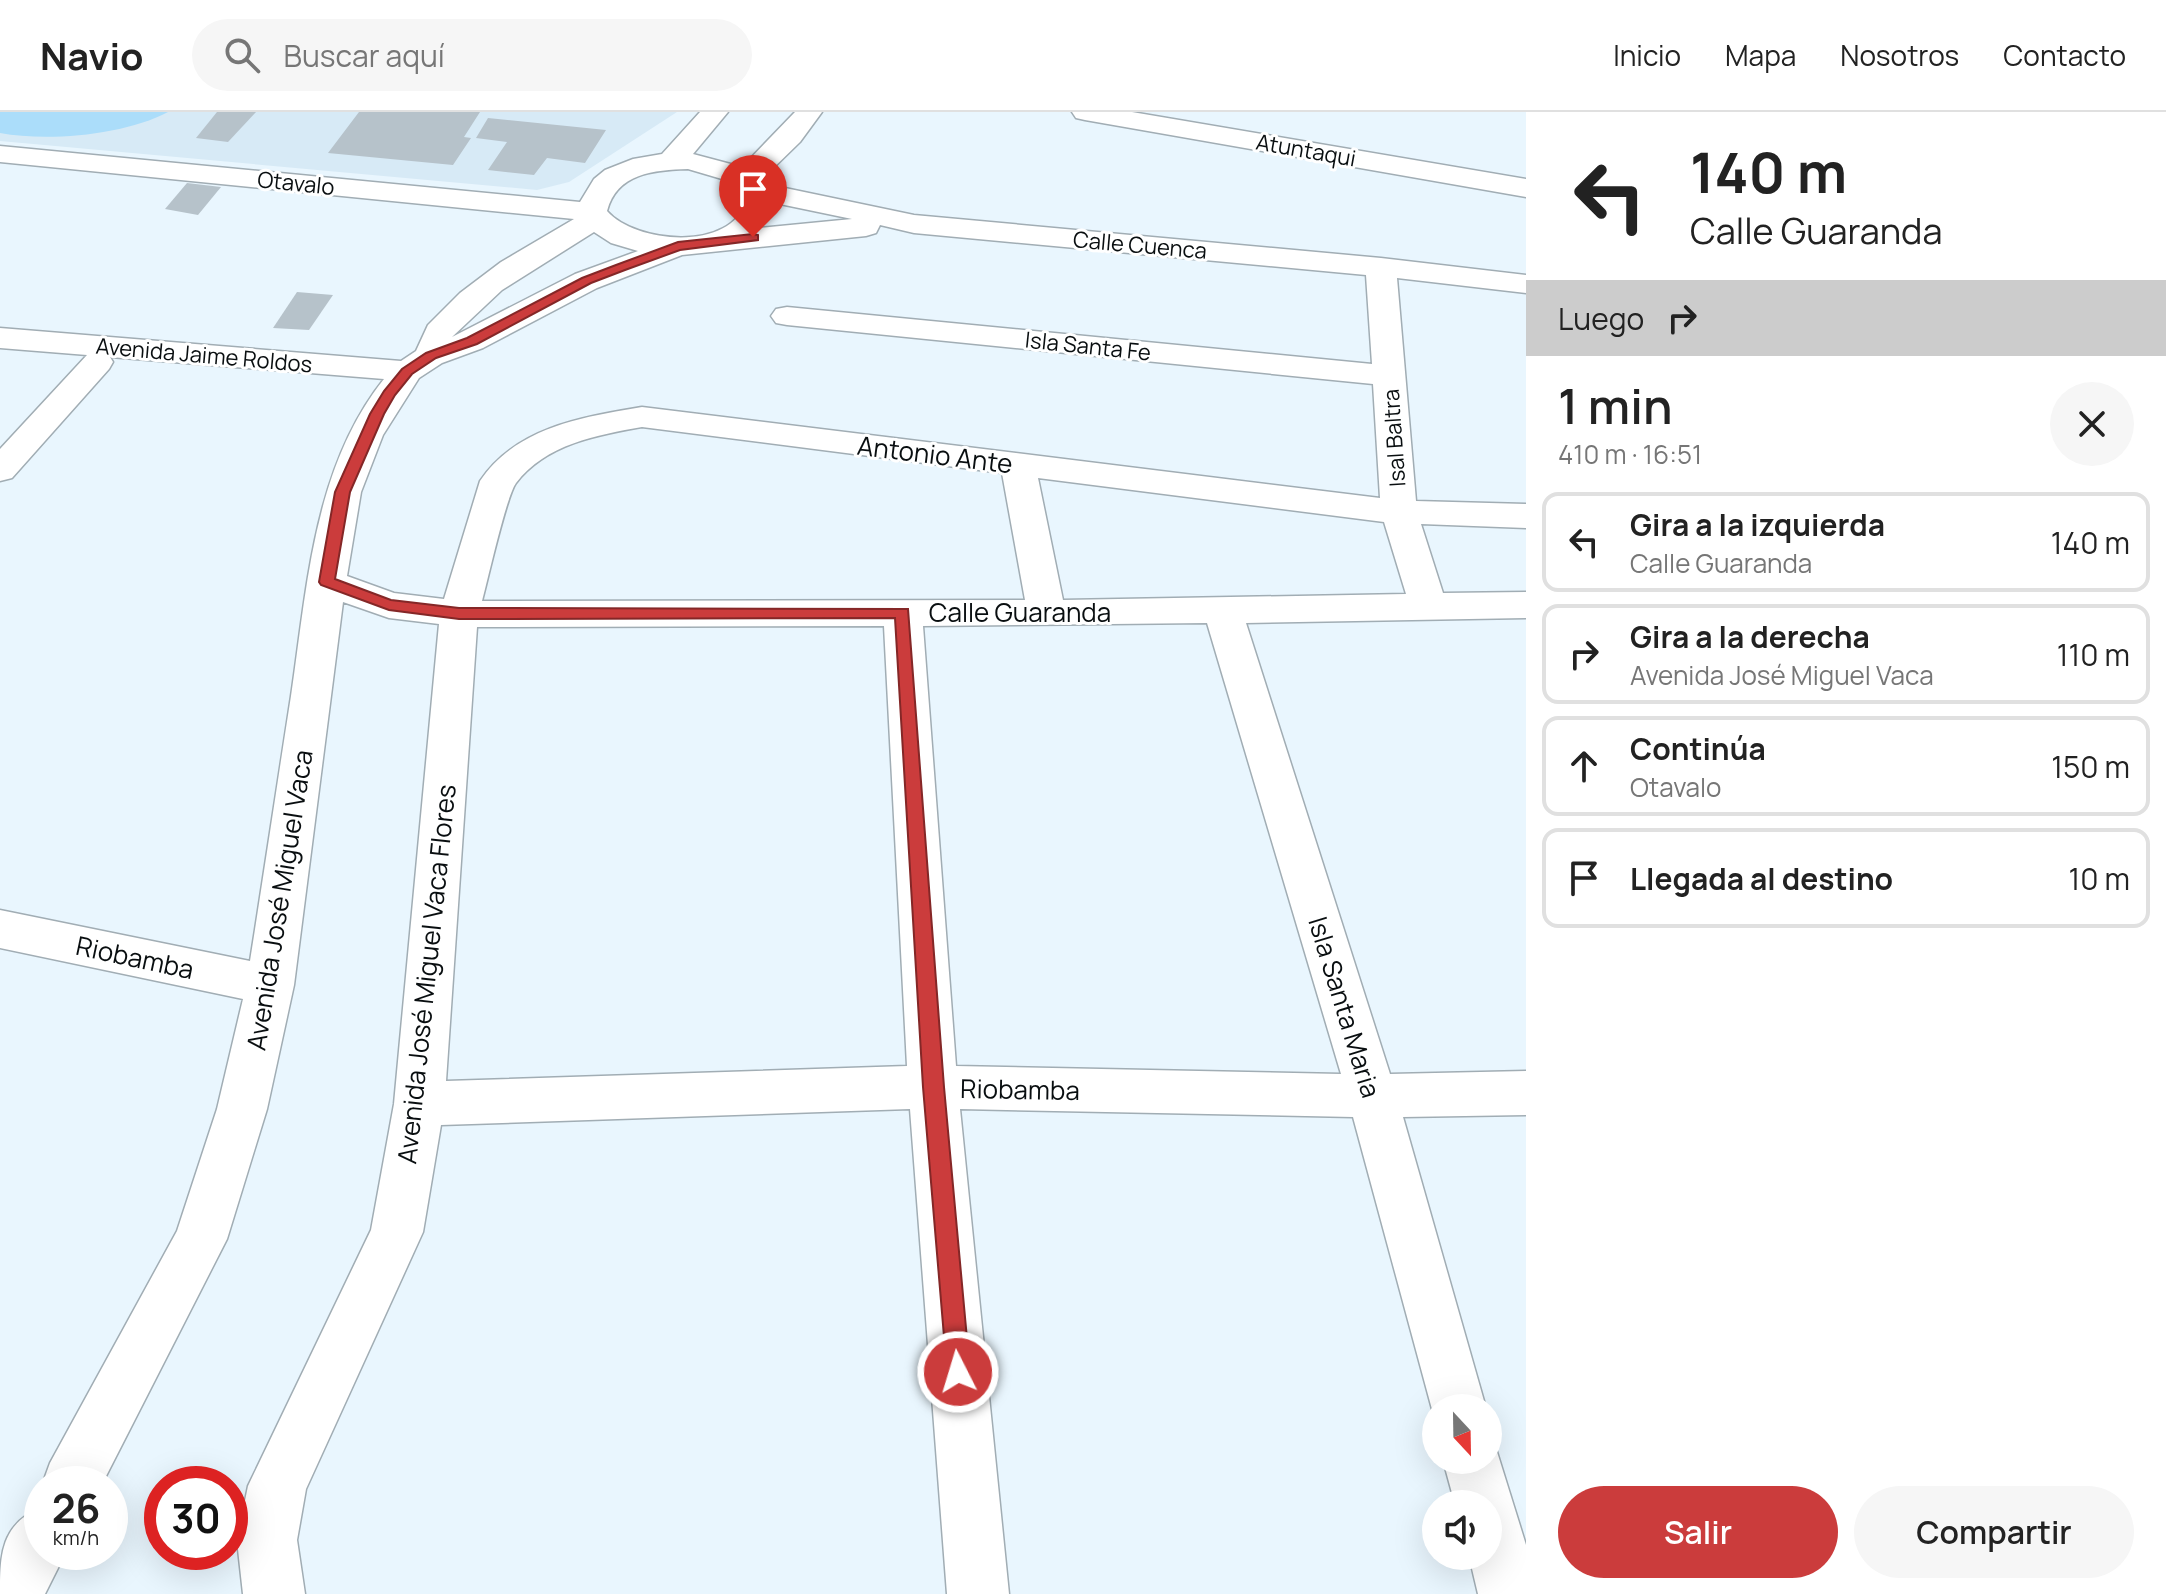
<!DOCTYPE html>
<html lang="es">
<meta charset="utf-8">
<style>
:root{--surface:#fff;--page:#f6f6f6;--text:#222;--muted:#767676;--line:#e0e0e0;--accent:#cb3c3c}
body{margin:0;font-family:Manrope,sans-serif;background:var(--page);color:var(--text);height:100vh;display:flex;flex-direction:column;font-size:30px;white-space:nowrap}
*{box-sizing:border-box;margin:0}
p{font-size:26px;color:var(--muted)}
.icon{flex:none;width:44px;height:44px;fill:none;stroke:currentColor;stroke-width:2;stroke-linecap:round;stroke-linejoin:round}
.map{position:relative;flex:1;overflow:hidden}
.details{display:flex;flex-direction:column;background:var(--surface);width:640px}
.details>*{flex:none}
.guide{background:#fff;color:var(--text);overflow:hidden}
.needle{width:52px;rotate:158deg}
.tools{position:absolute;left:1422px;top:1282px;display:grid;gap:16px}
.tools a{display:grid;place-items:center;width:80px;height:80px;border-radius:50%;background:var(--surface);box-shadow:0 8px 32px #0002;font-size:40px}
.speed{position:absolute;left:24px;top:1354px;display:flex;gap:16px;font-size:40px;font-weight:700;text-align:center}
.speed>*{display:grid;place-content:center;width:104px;height:104px;border-radius:50%;background:var(--surface);box-shadow:0 8px 32px #0002;line-height:1}
.speed small{font-size:20px;font-weight:400}
.speed .limit{border:12px solid #d22;background:#fff;color:#111}
.pin{position:absolute;display:grid;place-items:center;width:68px;height:68px;color:#fff;margin:-82px -34px;border-radius:50% 50% 50% 0;rotate:-45deg;box-shadow:0 0 8px #0007}
.pin .icon{rotate:45deg}
.me{position:absolute;width:88px;margin:-44px;rotate:355deg;stroke-linejoin:round;filter:drop-shadow(0 0 6px #0008)}
.turn{display:flex;align-items:center;gap:28px;height:168px;padding:0 32px;font-size:36px}
.turn .icon{width:104px;height:104px;stroke-width:2.5}
.turn b{display:block;font-size:56px;line-height:68px}
.then{display:flex;align-items:center;height:76px;padding:0 32px;background:#0003;gap:16px;font-size:30px}
.round{display:grid;place-items:center;flex:none;width:84px;height:84px;border-radius:42px;background:var(--page)}
.head{display:flex;align-items:center;justify-content:space-between;height:136px;padding:0 32px}
h1{font-size:48px;font-weight:600;line-height:60px}
.primary-button{display:flex;gap:16px;margin-top:auto;padding:16px 32px}
.primary-button a{flex:1;height:92px;border-radius:48px;background:var(--accent);color:#fff;font-size:32px;font-weight:600;line-height:92px;text-align:center}
.primary-button a+a{background:var(--page);color:var(--text)}
ul{padding:0;list-style:none}
li{display:flex;align-items:center;gap:24px;height:100px;margin:0 16px 12px;padding:0 16px;border:4px solid var(--line);border-radius:16px}
li div{flex:1}
li b{display:block;font-size:30px}
li em{font-style:normal}
header{display:flex;align-items:center;gap:48px;box-sizing:border-box;height:112px;padding:0 40px;background:var(--surface);border-bottom:2px solid var(--line)}
header strong{font-size:38px}
nav{display:flex;gap:44px;margin-inline-start:auto;font-size:28px}
.search{width:560px;height:72px;background:var(--page);display:flex;align-items:center;gap:20px;box-sizing:border-box;padding:0 28px;border-radius:44px;color:var(--muted);font-size:30px}
main{display:flex;flex:1;min-height:0}
.map>svg:first-child{display:block}
.built{fill:#d7eaf6}
.green{fill:#abddfa}
.building{fill:#b6c2ca}
.lines{fill:none;stroke-linecap:round;stroke-linejoin:round}
.minor-casing{stroke:#a1adb4;stroke-width:3}
.minor{fill:#fff;fill-rule:evenodd}
.route{fill:#cb3c3c;stroke:#842727;stroke-width:2}
.labels{text-anchor:middle;dominant-baseline:central;stroke-width:6;stroke-linejoin:round;paint-order:stroke}
.far-street-label{font-size:22px;fill:#090e10;stroke:#fff}
.street-label{font-size:26px;fill:#090e10;stroke:#fff}
</style>
<header>
<strong>Navio</strong>
<div class="search"><svg class="icon" aria-label="search" viewBox="0 0 24 24"><circle cx="10" cy="10" r="6"/><path d="M15 15l6 6"/></svg>Buscar aquí</div>
<nav><a>Inicio</a><a>Mapa</a><a>Nosotros</a><a>Contacto</a></nav>
</header>
<main>
<div class="map">
<svg width="1526" height="1482" viewBox="0 0 1526 1482">
<rect width="100%" height="100%" fill="#e9f6fe"/>
<polygon class="built" points="0,0 677,0 569,70 537,78 0,29"/>
<path class="green" d="M 0,0 L 168,0 C 125,23 48,30 0,21 Z"/>
<g class="building">
<polygon points="217,0 256,0 228,30 196,26"/>
<polygon points="359,0 480,0 464,25 471,26 453,53 328,41"/>
<polygon points="488,6 606,18 585,51 547,46 534,63 488,58 507,30 476,26"/>
<polygon points="187,71 221,75 198,103 165,97"/>
<polygon points="297,180 333,183 309,218 273,216"/>
</g>
<g class="lines">
<defs>
<g id="minor">
<path d="M 700,0 L 728,0 L 693,42 L 742,55 L 795,0 L 822,0 L 800,30 L 761,68 L 766,72 L 914,103 L 1381,146 L 1526,163 L 1526,181 L 1397,166 L 1416,389 L 1526,392 L 1526,416 L 1421,412 L 1443,481 L 1526,480 L 1526,506 L 1246,511 L 1390,962 L 1526,959 L 1526,1003 L 1403,1005 L 1486,1296 L 1436,1296 L 1436,1312 L 1353,1005 L 960,997 L 1009,1482 L 947,1482 L 910,997 L 441,1013 L 423,1120 L 306,1377 L 297,1428 L 305,1482 L 243,1482 L 237,1428 L 248,1374 L 371,1118 L 394,992 L 439,512 L 389,506 L 343,490 L 294,873 L 267,997 L 227,1127 L 102,1372 L 42,1373 L 50,1351 L 177,1119 L 217,997 L 243,887 L 0,836 L 0,798 L 250,849 C 264,761 277,673 291,584 C 307,477 313,356 384,267 L 110,245 L 113,250 L 109,257 L 12,366 L 0,369 L 0,337 L 87,243 L 0,236 L 0,216 L 401,249 L 416,239 L 428,213 L 460,181 L 501,150 L 574,107 L 0,50 L 0,34 L 580,90 L 594,67 L 605,58 L 633,47 L 662,42 ZM 688,57 L 722,67 L 736,75 L 746,88 C 733,140 636,132 607,99 C 617,61 654,58 688,57 ZM 775,91 L 852,107 L 759,116 L 772,100 ZM 880,113 L 914,121 L 1366,163 L 1372,252 L 787,195 L 776,197 L 771,204 L 776,211 L 787,213 L 1373,272 L 1380,386 L 642,295 C 583,305 516,315 480,369 L 444,487 L 394,481 L 347,464 L 361,380 L 383,323 L 419,266 L 442,251 L 483,236 L 597,176 L 682,143 L 866,124 L 876,121 ZM 594,120 L 611,131 L 638,139 L 575,162 L 452,225 L 502,178 ZM 642,315 L 1002,361 L 1025,488 L 482,489 C 488,467 506,385 516,371 C 546,332 597,323 642,315 ZM 1038,366 L 1384,410 L 1406,482 L 1063,488 ZM 1207,511 L 1341,962 L 956,954 L 923,514 ZM 884,514 L 907,954 L 446,969 L 477,515 Z"/>
<polygon points="1072,0 1132,0 1526,67 1526,85 1085,8 1076,6"/>
<polygon points="1488,1326 1493,1327 1526,1433 1526,1482 1478,1482 1469,1444 1488,1444 1488,1392 1455,1392 1443,1348 1488,1348"/>
<path d="M 42,1395 L 42,1440 L 66,1440 L 45,1482 L 0,1482 C 0,1442 1,1412 42,1395 Z"/>
</g>
</defs>
<use href="#minor" class="minor-casing"/>
<use href="#minor" class="minor"/>
</g>
<polygon class="route" points="753,122 758,123 758,128 680,138 625,158 591,171 477,232 436,246 412,262 395,283 384,302 350,380 335,467 391,488 459,496 908,497 944,975 970,1260 967,1269 958,1272 950,1269 947,1260 923,975 895,506 459,507 389,498 321,473 319,470 335,380 370,302 384,279 402,257 426,241 467,226 582,166 616,153 678,130"/>
<g class="labels">
<g class="far-street-label">
<text transform="translate(1306 38) rotate(10)">Atuntaqui</text>
<text transform="translate(296 71) rotate(6)">Otavalo</text>
<text transform="translate(1140 133) rotate(5)">Calle Cuenca</text>
<text transform="translate(1088 234) rotate(6)">Isla Santa Fe</text>
<text transform="translate(204 243) rotate(5)">Avenida Jaime Roldos</text>
<text transform="translate(1394 326) rotate(-94)">Isal Baltra</text>
</g>
<g class="street-label">
<text transform="translate(935 342) rotate(7)">Antonio Ante</text>
<text x="1020" y="500">Calle Guaranda</text>
<text transform="translate(279 788) rotate(-81)">Avenida José Miguel Vaca</text>
<text transform="translate(135 845) rotate(12)">Riobamba</text>
<text transform="translate(426 862) rotate(-84)">Avenida José Miguel Vaca Flores</text>
<text transform="translate(1345 895) rotate(73)">Isla Santa Maria</text>
<text transform="translate(1020 977) rotate(1)">Riobamba</text>
</g>
</g>
</svg>
<div class="tools">
<a><svg class="needle" viewBox="-14 -14 28 28"><path d="M0-13l5 13h-10z" fill="#e53935"/><path d="M0 13l5-13h-10z" fill="#767676"/></svg></a>
<a><svg class="icon" aria-label="sound" viewBox="0 0 24 24"><path d="M4 9h4l5-4v14l-5-4H4zM17 9q2 3 0 6"/></svg></a>
</div>
<div class="speed"><div>26<small>km/h</small></div><div class="limit">30</div></div>
<div class="pin" style="left:753px;top:125px;background:#d93025"><svg class="icon" aria-label="arrive" viewBox="0 0 24 24"><path d="M6 21V4h12l-3 4 3 4H6"/></svg></div>
<svg class="me" style="left:958px;top:1260px" viewBox="-20 -20 40 40"><circle r="17" fill="#cb3c3c" stroke="#fff" stroke-width="3"/><path d="M0-11L8 9 0 5-8 9z" fill="#fff"/></svg>
</div>
<section class="details">
<div class="guide">
<div class="turn"><svg class="icon" aria-label="left" viewBox="0 0 24 24"><path d="M17 20v-9H6M10 6l-5 5 5 5"/></svg><div><b>140 m</b>Calle Guaranda</div></div>
<div class="then">Luego<svg class="icon" aria-label="right" viewBox="0 0 24 24"><path d="M7 20v-9h11M14 6l5 5-5 5"/></svg></div>
</div>
<div class="head"><div><h1>1 min</h1><p>410 m · 16:51</p></div><a class="round"><svg class="icon" aria-label="close" viewBox="0 0 24 24"><path d="M6 6l12 12M18 6L6 18"/></svg></a></div>
<ul>
<li><svg class="icon" aria-label="left" viewBox="0 0 24 24"><path d="M17 20v-9H6M10 6l-5 5 5 5"/></svg><div><b>Gira a la izquierda</b><p>Calle Guaranda</p></div><em>140 m</em></li>
<li><svg class="icon" aria-label="right" viewBox="0 0 24 24"><path d="M7 20v-9h11M14 6l5 5-5 5"/></svg><div><b>Gira a la derecha</b><p>Avenida José Miguel Vaca</p></div><em>110 m</em></li>
<li><svg class="icon" aria-label="ahead" viewBox="0 0 24 24"><path d="M12 20V5M6 11l6-6 6 6"/></svg><div><b>Continúa</b><p>Otavalo</p></div><em>150 m</em></li>
<li><svg class="icon" aria-label="arrive" viewBox="0 0 24 24"><path d="M6 21V4h12l-3 4 3 4H6"/></svg><div><b>Llegada al destino</b></div><em>10 m</em></li>
</ul>
<div class="primary-button"><a>Salir</a><a>Compartir</a></div>
</section>
</main>
